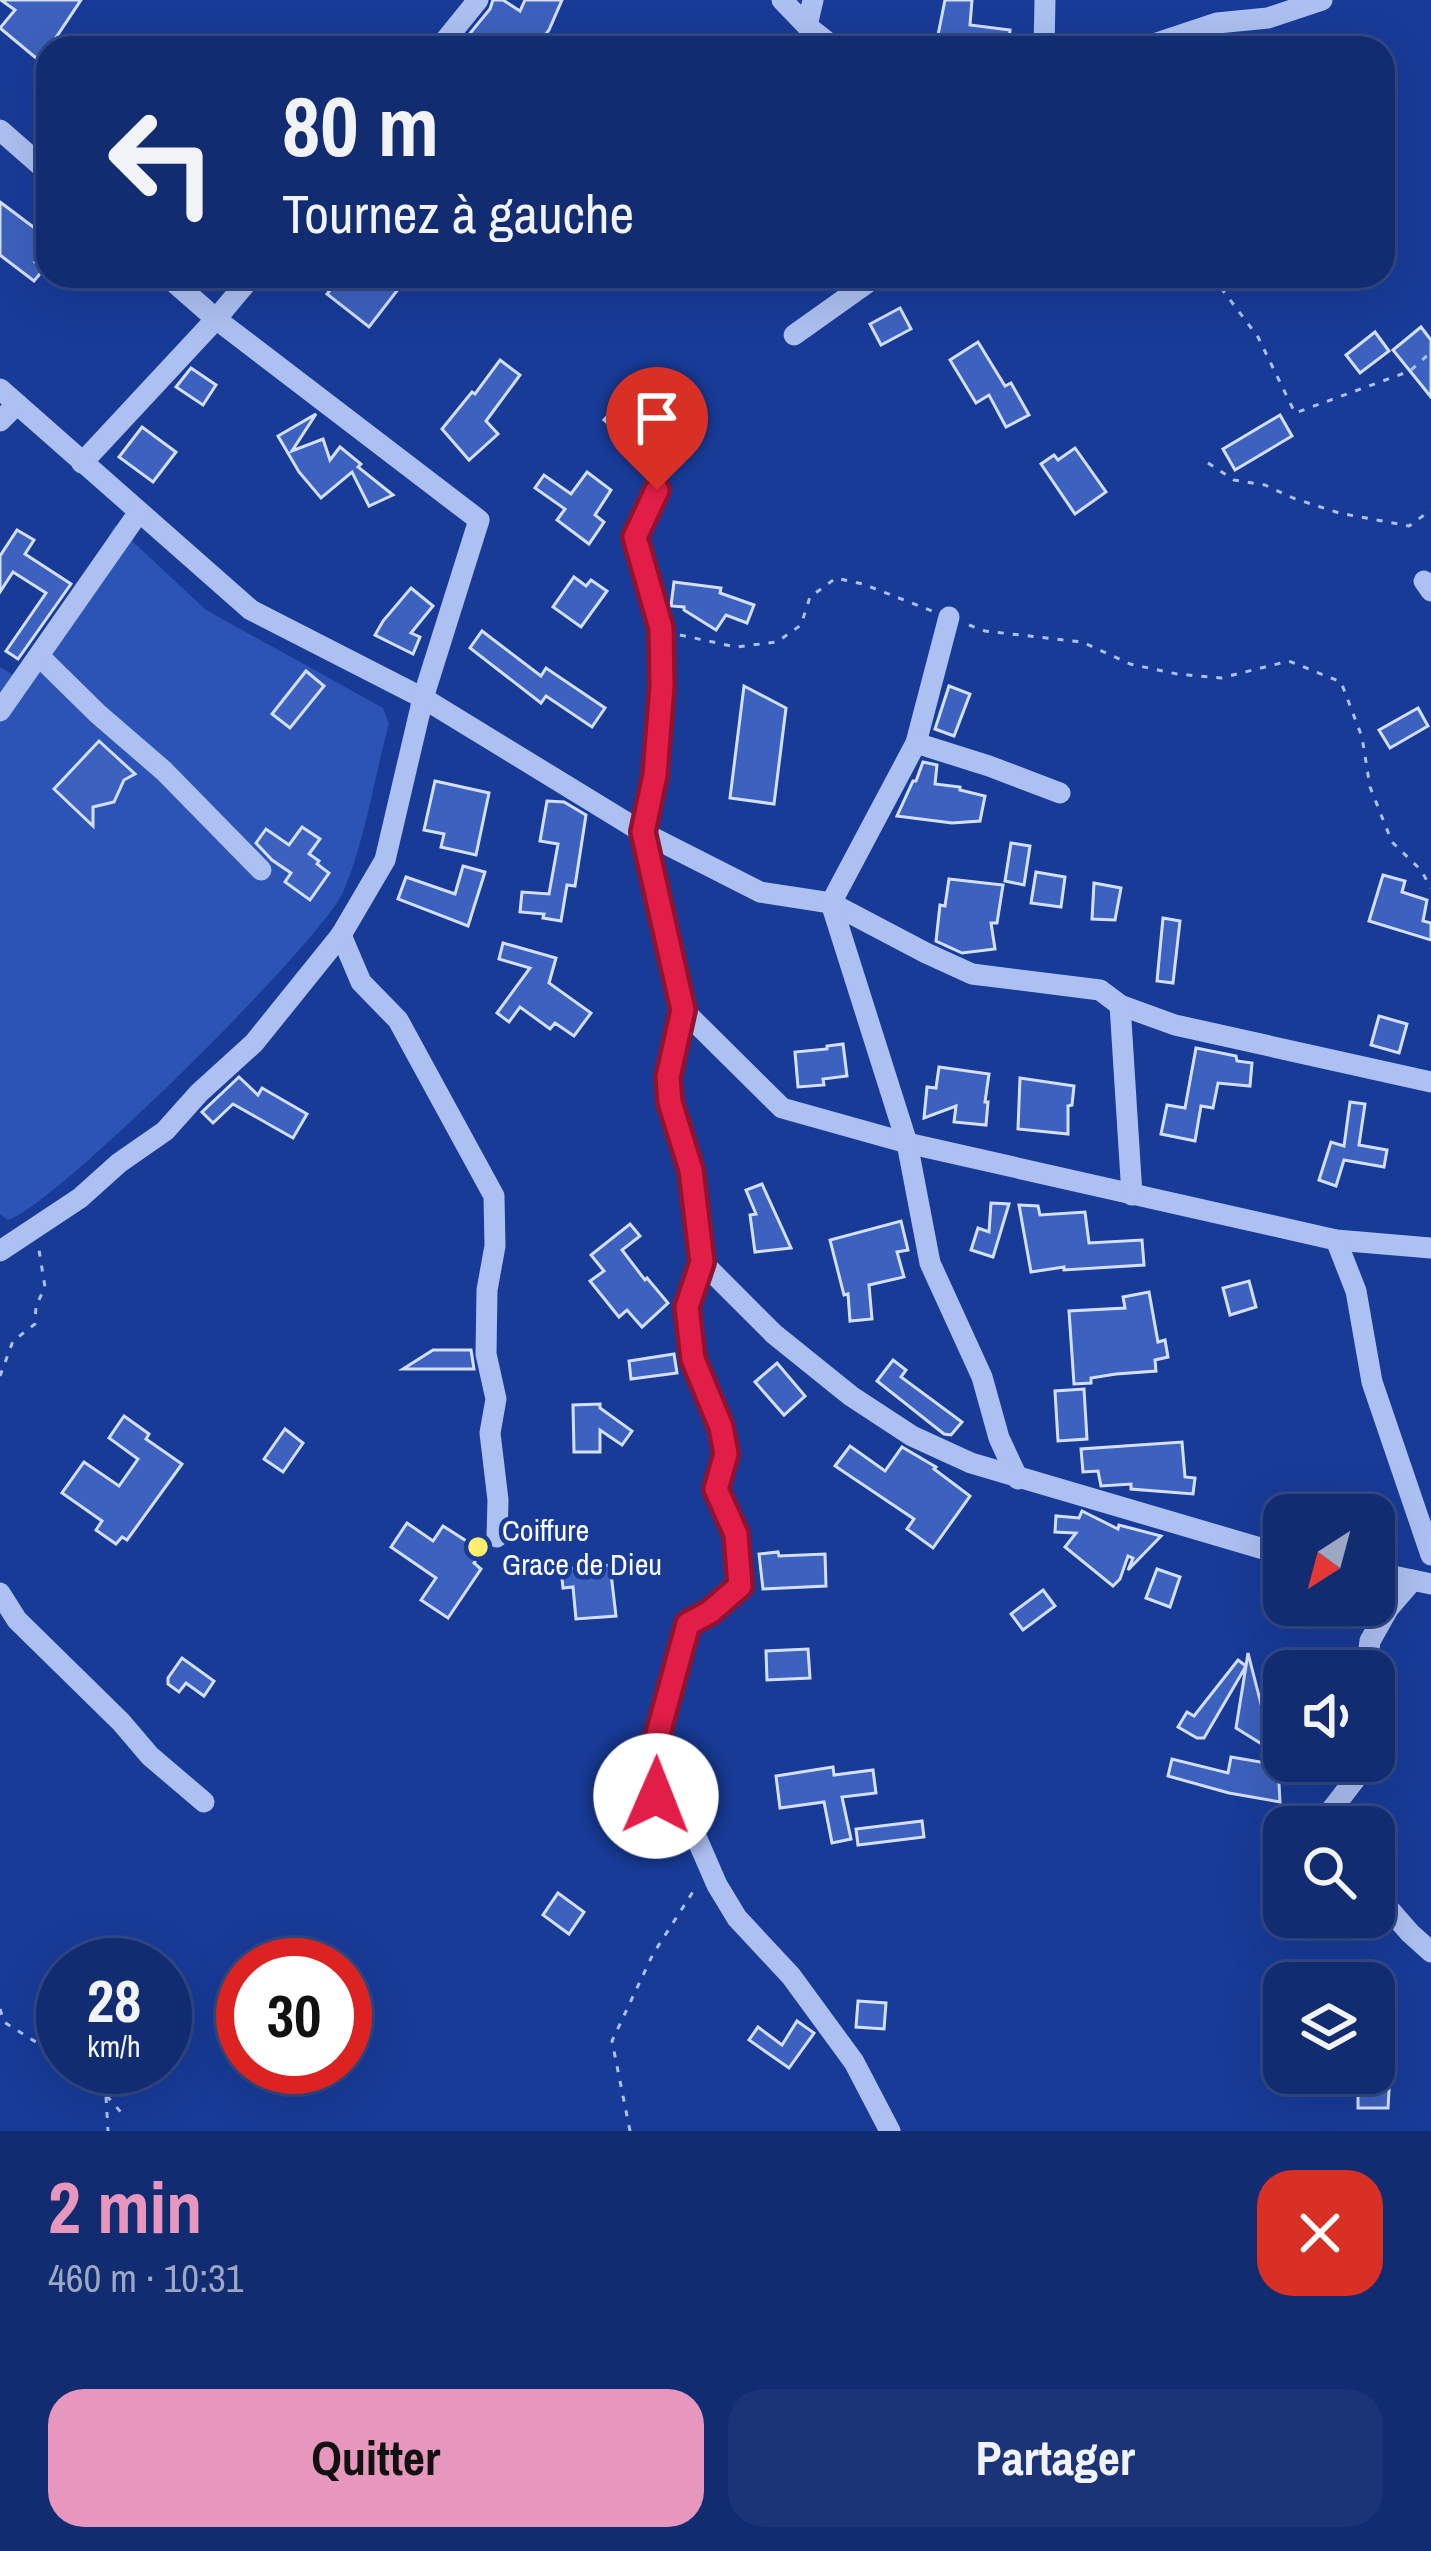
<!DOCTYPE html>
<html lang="fr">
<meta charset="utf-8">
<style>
:root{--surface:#122c72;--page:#1b3477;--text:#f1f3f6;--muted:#9ca7c4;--line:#314884;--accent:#e797bd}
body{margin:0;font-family:"Archivo Narrow",sans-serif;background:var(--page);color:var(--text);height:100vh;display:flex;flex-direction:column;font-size:45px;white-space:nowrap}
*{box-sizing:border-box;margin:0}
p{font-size:39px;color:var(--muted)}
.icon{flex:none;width:66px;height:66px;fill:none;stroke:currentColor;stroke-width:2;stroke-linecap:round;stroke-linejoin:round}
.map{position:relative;height:2131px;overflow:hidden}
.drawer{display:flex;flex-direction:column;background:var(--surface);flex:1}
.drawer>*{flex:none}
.top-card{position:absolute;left:36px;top:36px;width:1359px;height:252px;border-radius:36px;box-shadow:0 12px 48px #0002,0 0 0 3px var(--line);background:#122c72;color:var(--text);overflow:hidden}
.needle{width:78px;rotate:216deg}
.tools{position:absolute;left:1263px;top:1494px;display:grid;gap:24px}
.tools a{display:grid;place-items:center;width:132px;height:132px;border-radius:24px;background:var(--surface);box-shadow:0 12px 48px #0002,0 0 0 3px var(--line);font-size:60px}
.speed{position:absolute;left:36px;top:1938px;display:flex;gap:24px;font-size:60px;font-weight:700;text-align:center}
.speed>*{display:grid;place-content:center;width:156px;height:156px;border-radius:50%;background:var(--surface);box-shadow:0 12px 48px #0002,0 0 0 3px var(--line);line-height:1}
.speed small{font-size:30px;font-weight:400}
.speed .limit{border:18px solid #d22;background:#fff;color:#111}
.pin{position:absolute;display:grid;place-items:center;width:102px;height:102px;color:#fff;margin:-123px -51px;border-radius:50% 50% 50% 0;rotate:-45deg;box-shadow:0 0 12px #0007}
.pin .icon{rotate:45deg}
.me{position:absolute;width:132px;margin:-66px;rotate:1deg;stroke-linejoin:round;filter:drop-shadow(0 0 9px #0008)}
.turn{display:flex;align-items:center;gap:42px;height:252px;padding:0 48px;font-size:54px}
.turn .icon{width:156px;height:156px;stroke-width:2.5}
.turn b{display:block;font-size:84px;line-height:102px}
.round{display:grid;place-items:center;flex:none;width:126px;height:126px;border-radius:36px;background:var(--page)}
.head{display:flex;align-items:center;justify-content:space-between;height:204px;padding:0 48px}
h1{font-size:72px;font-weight:800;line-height:90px;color:var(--accent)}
.button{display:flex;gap:24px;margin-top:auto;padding:24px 48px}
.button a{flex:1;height:138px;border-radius:36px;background:var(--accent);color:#111;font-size:48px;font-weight:800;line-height:138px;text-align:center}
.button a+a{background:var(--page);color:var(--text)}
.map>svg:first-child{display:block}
.green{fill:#2c53b6}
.building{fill:#3d61be;stroke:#d3dffc;stroke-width:3}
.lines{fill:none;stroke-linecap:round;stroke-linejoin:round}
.path{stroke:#acc0f1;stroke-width:3;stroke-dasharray:6 9;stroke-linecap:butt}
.minor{stroke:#acc0f1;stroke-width:21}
.route-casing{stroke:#92132f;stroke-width:30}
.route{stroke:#e11d48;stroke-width:21}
.poi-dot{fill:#ffed6c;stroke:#183b98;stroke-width:4.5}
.labels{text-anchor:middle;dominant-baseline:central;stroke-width:9;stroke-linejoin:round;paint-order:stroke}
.poi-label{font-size:30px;fill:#fff;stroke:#183b98;text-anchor:start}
</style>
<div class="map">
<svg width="1431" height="2131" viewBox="0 0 1431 2131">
<rect width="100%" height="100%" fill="#183b98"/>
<path class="green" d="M 115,525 L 206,610 L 383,708 L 389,723 C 375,775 364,845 343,892 C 322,941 54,1207 8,1220 L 0,1214 L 0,667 L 30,685 Z"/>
<g class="building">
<polygon points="1,0 81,0 53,42 36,58 0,28 15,10"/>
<polygon points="493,0 503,0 520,11 525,0 562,0 549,30 535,48 458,48 490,9"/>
<polygon points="945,0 972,0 970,25 1010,30 1008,48 973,45 973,42 938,35"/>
<polygon points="0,202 48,238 48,245 35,262 44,269 34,281 0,255"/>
<polygon points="341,276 394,276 403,283 369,327 327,294"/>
<polygon points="900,308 911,329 881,345 870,324"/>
<polygon points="1421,327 1431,340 1431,397 1393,350"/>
<polygon points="1375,332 1389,351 1360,373 1346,355"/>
<polygon points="978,342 1005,386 1011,383 1029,415 1006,427 989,395 976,403 950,360"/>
<polygon points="500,360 520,375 486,421 498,434 469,460 442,429 472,392 475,394"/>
<polygon points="191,368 216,385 203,405 176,387"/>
<polygon points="616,407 653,440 642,453 604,420"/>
<polygon points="316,414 292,451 323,439 330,460 340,447 361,464 358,467 393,495 369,506 352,472 321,498 299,472 278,436"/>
<polygon points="1280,415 1292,436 1235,470 1223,449"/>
<polygon points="142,427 176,452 153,482 119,457"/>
<polygon points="1075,448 1106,492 1075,514 1041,464 1054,455 1058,460"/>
<polygon points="587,472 611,490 595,515 604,522 589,544 557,520 565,509 535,488 544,475 571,494"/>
<polygon points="17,530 34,540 25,554 71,584 18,659 6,651 46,593 13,572 0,592 0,556"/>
<polygon points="574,577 586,586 591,580 607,591 581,627 553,607"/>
<polygon points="674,582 721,588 720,593 754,605 747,623 726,615 716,630 684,610 684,607 671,606"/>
<polygon points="411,588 433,606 411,633 420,637 413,654 375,635 383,621"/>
<polygon points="482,631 541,676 546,668 605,708 592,727 546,696 541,703 470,648"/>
<polygon points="306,671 324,686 290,728 272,714"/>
<polygon points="744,686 786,708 774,804 730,798"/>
<polygon points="949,686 970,694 954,736 935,729"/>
<polygon points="1418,708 1428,726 1390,748 1379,730"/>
<polygon points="99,741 135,774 124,780 114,802 93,807 93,826 54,789"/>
<polygon points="923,762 937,765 935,784 960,787 960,790 985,796 980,821 952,823 897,816 913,781 916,781"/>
<polygon points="435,781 489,793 476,855 441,847 444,834 424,830"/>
<polygon points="547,801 564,802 586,815 575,886 567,885 561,921 543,918 544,914 520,912 522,892 549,894 558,844 540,841"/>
<polygon points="302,827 320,839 309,854 319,861 317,864 329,873 310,900 285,882 291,873 272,860 256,843 266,829 289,845"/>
<polygon points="1011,843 1030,846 1024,885 1005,881"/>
<polygon points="463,866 485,872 468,926 398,899 406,877 455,894"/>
<polygon points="1036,872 1065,877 1061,907 1031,903"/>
<polygon points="1383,875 1405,881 1402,892 1427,900 1423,921 1431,923 1431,940 1369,921"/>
<polygon points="949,879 1003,885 997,923 991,923 995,949 962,953 936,941 940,905 945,906"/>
<polygon points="1094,883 1121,888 1115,920 1092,919"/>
<polygon points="1163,918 1180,921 1173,983 1157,981"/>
<polygon points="503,943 556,958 549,983 591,1013 574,1036 555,1023 550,1029 520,1007 509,1022 497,1013 530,968 499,959"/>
<polygon points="1379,1016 1407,1024 1399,1053 1371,1045"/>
<polygon points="843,1044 847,1076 823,1079 824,1085 798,1087 795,1052 827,1049 827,1046"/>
<polygon points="1196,1048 1236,1056 1237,1061 1252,1063 1250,1086 1218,1083 1213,1108 1201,1106 1195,1141 1161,1134 1167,1105 1185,1108"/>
<polygon points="939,1067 989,1074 985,1102 988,1102 986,1125 954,1122 956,1106 924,1118 927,1087 936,1088"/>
<polygon points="239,1077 258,1095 262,1088 307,1114 293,1138 233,1104 213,1123 202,1112"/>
<polygon points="1020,1078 1074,1086 1072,1105 1068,1106 1068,1134 1018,1129"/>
<polygon points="1350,1102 1365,1104 1359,1145 1387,1150 1384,1167 1344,1160 1336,1186 1319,1180 1331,1142 1344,1146"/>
<polygon points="762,1184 791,1248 755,1252 750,1215 756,1214 746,1190"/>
<polygon points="991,1203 1009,1204 993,1257 971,1250 978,1228 989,1232"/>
<polygon points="1019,1205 1038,1206 1040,1215 1085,1212 1089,1243 1142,1240 1144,1265 1064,1270 1064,1267 1031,1272"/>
<polygon points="901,1221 908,1250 897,1252 904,1277 869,1285 872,1319 850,1321 848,1294 844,1295 830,1240"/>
<polygon points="630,1224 640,1236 622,1250 645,1280 647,1278 668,1303 642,1327 627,1310 619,1317 590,1281 604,1271 591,1255"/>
<polygon points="1249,1281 1256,1307 1230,1315 1223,1288"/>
<polygon points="1149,1292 1158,1342 1165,1340 1168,1357 1155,1360 1156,1371 1116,1374 1091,1378 1091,1383 1074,1384 1069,1311 1125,1308 1123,1297"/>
<polygon points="433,1350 471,1350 474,1369 403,1369"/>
<polygon points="674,1354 677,1373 631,1379 629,1361"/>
<polygon points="893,1360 906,1370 901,1377 962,1422 951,1435 944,1434 877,1381"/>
<polygon points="777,1363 805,1396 784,1415 755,1382"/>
<polygon points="1084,1389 1087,1439 1058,1441 1055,1391"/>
<polygon points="600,1404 600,1408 632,1431 622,1445 600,1430 600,1452 574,1452 573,1405"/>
<polygon points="124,1416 149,1434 146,1439 182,1464 127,1540 122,1537 116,1544 96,1530 102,1521 62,1493 84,1462 119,1486 138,1459 109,1438"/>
<polygon points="285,1429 303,1443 283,1472 264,1459"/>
<polygon points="1182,1442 1185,1477 1195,1478 1193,1494 1131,1489 1131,1484 1101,1486 1098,1471 1083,1472 1081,1449"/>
<polygon points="850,1446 885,1471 902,1447 936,1467 934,1469 970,1496 933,1548 907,1529 914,1519 835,1466"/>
<polygon points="1082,1511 1118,1529 1119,1525 1161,1536 1128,1570 1133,1558 1128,1556 1120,1579 1113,1586 1065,1547 1076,1533 1055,1532 1056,1516 1079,1518"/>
<polygon points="407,1523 433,1541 443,1526 482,1551 474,1563 481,1569 448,1618 421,1600 436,1578 391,1547"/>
<polygon points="778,1552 779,1556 825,1554 826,1586 763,1589 759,1554"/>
<polygon points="610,1565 616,1616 576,1619 573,1587 563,1588 561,1569"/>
<polygon points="1157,1569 1180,1577 1170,1607 1146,1598"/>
<polygon points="1043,1590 1055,1606 1023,1630 1011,1614"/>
<polygon points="808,1649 810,1678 767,1680 766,1651"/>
<polygon points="1248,1653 1273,1751 1236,1728 1246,1666 1204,1738 1197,1738 1178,1727 1187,1712 1194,1716 1238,1660 1246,1666"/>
<polygon points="182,1658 214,1681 204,1696 186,1683 179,1692 168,1684 168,1678"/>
<polygon points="1231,1757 1278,1765 1280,1802 1229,1793 1168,1776 1172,1759 1228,1773"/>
<polygon points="833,1767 834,1775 873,1770 876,1793 842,1797 851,1839 832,1843 824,1802 780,1808 776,1776"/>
<polygon points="922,1821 924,1837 858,1845 856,1829"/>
<polygon points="558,1893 584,1912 569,1934 543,1915"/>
<polygon points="858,2001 886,2003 884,2029 856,2027"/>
<polygon points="797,2021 814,2033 789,2068 749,2040 758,2027 782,2045"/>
<polygon points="1390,2073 1388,2108 1358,2108 1358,2084 1363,2084 1362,2075"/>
</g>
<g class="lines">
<g class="path">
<polyline points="1212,276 1258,337 1295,413 1410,371 1431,352"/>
<polyline points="1208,463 1234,480 1265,485 1293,498 1339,513 1409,526 1431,510"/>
<polyline points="969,625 985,631 1082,642 1130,664 1177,674 1221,678 1289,661 1341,682 1362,737 1370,787 1392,842 1421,870 1431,888"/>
<polyline points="680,635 736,647 777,642 801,625 810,597 836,578 863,584 932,611"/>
<polyline points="0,1376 13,1341 35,1324 36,1306 45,1287 39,1250"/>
<polyline points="0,2009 4,2022 63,2059"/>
<polyline points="72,2067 106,2095 125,2117"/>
<polyline points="106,2097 108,2131"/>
<polyline points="630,2131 612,2041 653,1954 696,1887"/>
</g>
<g class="minor">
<polyline points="782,0 807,26 835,48"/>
<polyline points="807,26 813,0"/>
<polyline points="439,48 478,0"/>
<polyline points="1044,48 1045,0"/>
<polyline points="1142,48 1217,23 1268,18 1322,0"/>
<polyline points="0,130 48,172"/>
<polyline points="794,335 877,276"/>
<polyline points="0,389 251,610 423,698 642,832 760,892 831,903 926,953 972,974 1100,990 1120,1005 1175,1025 1431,1082"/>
<polyline points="0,421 17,404"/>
<polyline points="82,463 216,319 167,276"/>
<polyline points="657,490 635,537 661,628 662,686 655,775 642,832 683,1010 782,1108 907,1143 1336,1240 1431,1248"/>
<polyline points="1424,581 1431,591"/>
<polyline points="949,617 916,743 831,903 907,1143 930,1263 982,1377 999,1438 1018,1479"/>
<polyline points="39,656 98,714 164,771 261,870"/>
<polyline points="0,711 139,512"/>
<polyline points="916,743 989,766 1060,793"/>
<polyline points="341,935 361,982 398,1020 494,1196 495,1246 487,1290 486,1354 496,1399 490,1433 498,1500 497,1537"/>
<polyline points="1120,1005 1132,1195"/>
<polyline points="683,1010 668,1077 670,1102 691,1170 702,1262 774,1334 851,1396 912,1436 971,1463 1284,1555"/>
<polyline points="1336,1240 1356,1291 1372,1382 1431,1555"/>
<polyline points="0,1251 80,1198 119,1163 165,1131 199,1093 254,1043 341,935 385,860 423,698 479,520 216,319 252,276"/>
<polyline points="702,1262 687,1307 693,1359 720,1428 726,1454 716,1489 736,1533 740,1586 710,1612 688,1624 648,1770 656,1796 694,1832 717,1885 737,1918 791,1976 854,2062 890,2131"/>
<polyline points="1374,1572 1431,1584"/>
<polyline points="0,1593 17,1620 121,1722 150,1756 204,1802"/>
<polyline points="1366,1671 1370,1641 1388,1609 1413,1580"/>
<polyline points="1328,1827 1326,1817 1369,1761"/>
<polyline points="1374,1892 1410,1933 1431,1952"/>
</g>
</g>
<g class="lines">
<defs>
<polyline id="route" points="656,1796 648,1770 688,1624 710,1612 740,1586 736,1534 716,1489 726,1454 721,1427 693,1359 687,1307 702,1262 691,1170 670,1102 668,1077 683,1010 643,832 655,775 662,686 661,628 635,537 657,490"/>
</defs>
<use href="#route" class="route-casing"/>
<use href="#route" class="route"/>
</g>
<circle class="poi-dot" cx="478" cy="1547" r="12"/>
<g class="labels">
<g class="poi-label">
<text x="502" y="1530">Coiffure<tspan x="502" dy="34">Grace de Dieu</tspan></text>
</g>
</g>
</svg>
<div class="tools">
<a><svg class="needle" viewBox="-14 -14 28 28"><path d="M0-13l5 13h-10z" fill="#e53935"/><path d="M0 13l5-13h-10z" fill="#9ca7c4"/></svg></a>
<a><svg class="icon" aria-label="sound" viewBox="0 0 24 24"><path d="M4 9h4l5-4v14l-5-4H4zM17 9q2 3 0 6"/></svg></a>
<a><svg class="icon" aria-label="search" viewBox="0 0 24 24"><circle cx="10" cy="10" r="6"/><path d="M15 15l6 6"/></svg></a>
<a><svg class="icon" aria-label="layers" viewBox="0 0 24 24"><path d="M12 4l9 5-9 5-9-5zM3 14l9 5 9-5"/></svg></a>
</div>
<div class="speed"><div>28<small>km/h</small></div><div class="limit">30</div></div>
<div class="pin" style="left:657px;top:490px;background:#d93025"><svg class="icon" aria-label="arrive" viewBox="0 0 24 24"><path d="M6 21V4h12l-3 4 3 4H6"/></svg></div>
<svg class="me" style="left:656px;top:1796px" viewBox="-20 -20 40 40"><circle r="19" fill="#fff"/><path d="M0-13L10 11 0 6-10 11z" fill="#e11d48"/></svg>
<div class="top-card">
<div class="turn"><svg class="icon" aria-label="left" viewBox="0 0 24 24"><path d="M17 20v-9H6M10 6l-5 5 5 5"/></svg><div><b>80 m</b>Tournez à gauche</div></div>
</div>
</div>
<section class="drawer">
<div class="head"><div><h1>2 min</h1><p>460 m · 10:31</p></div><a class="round" style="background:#d93025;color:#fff"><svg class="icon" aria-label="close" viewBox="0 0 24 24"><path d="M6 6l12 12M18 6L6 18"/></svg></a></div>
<div class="button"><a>Quitter</a><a>Partager</a></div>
</section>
